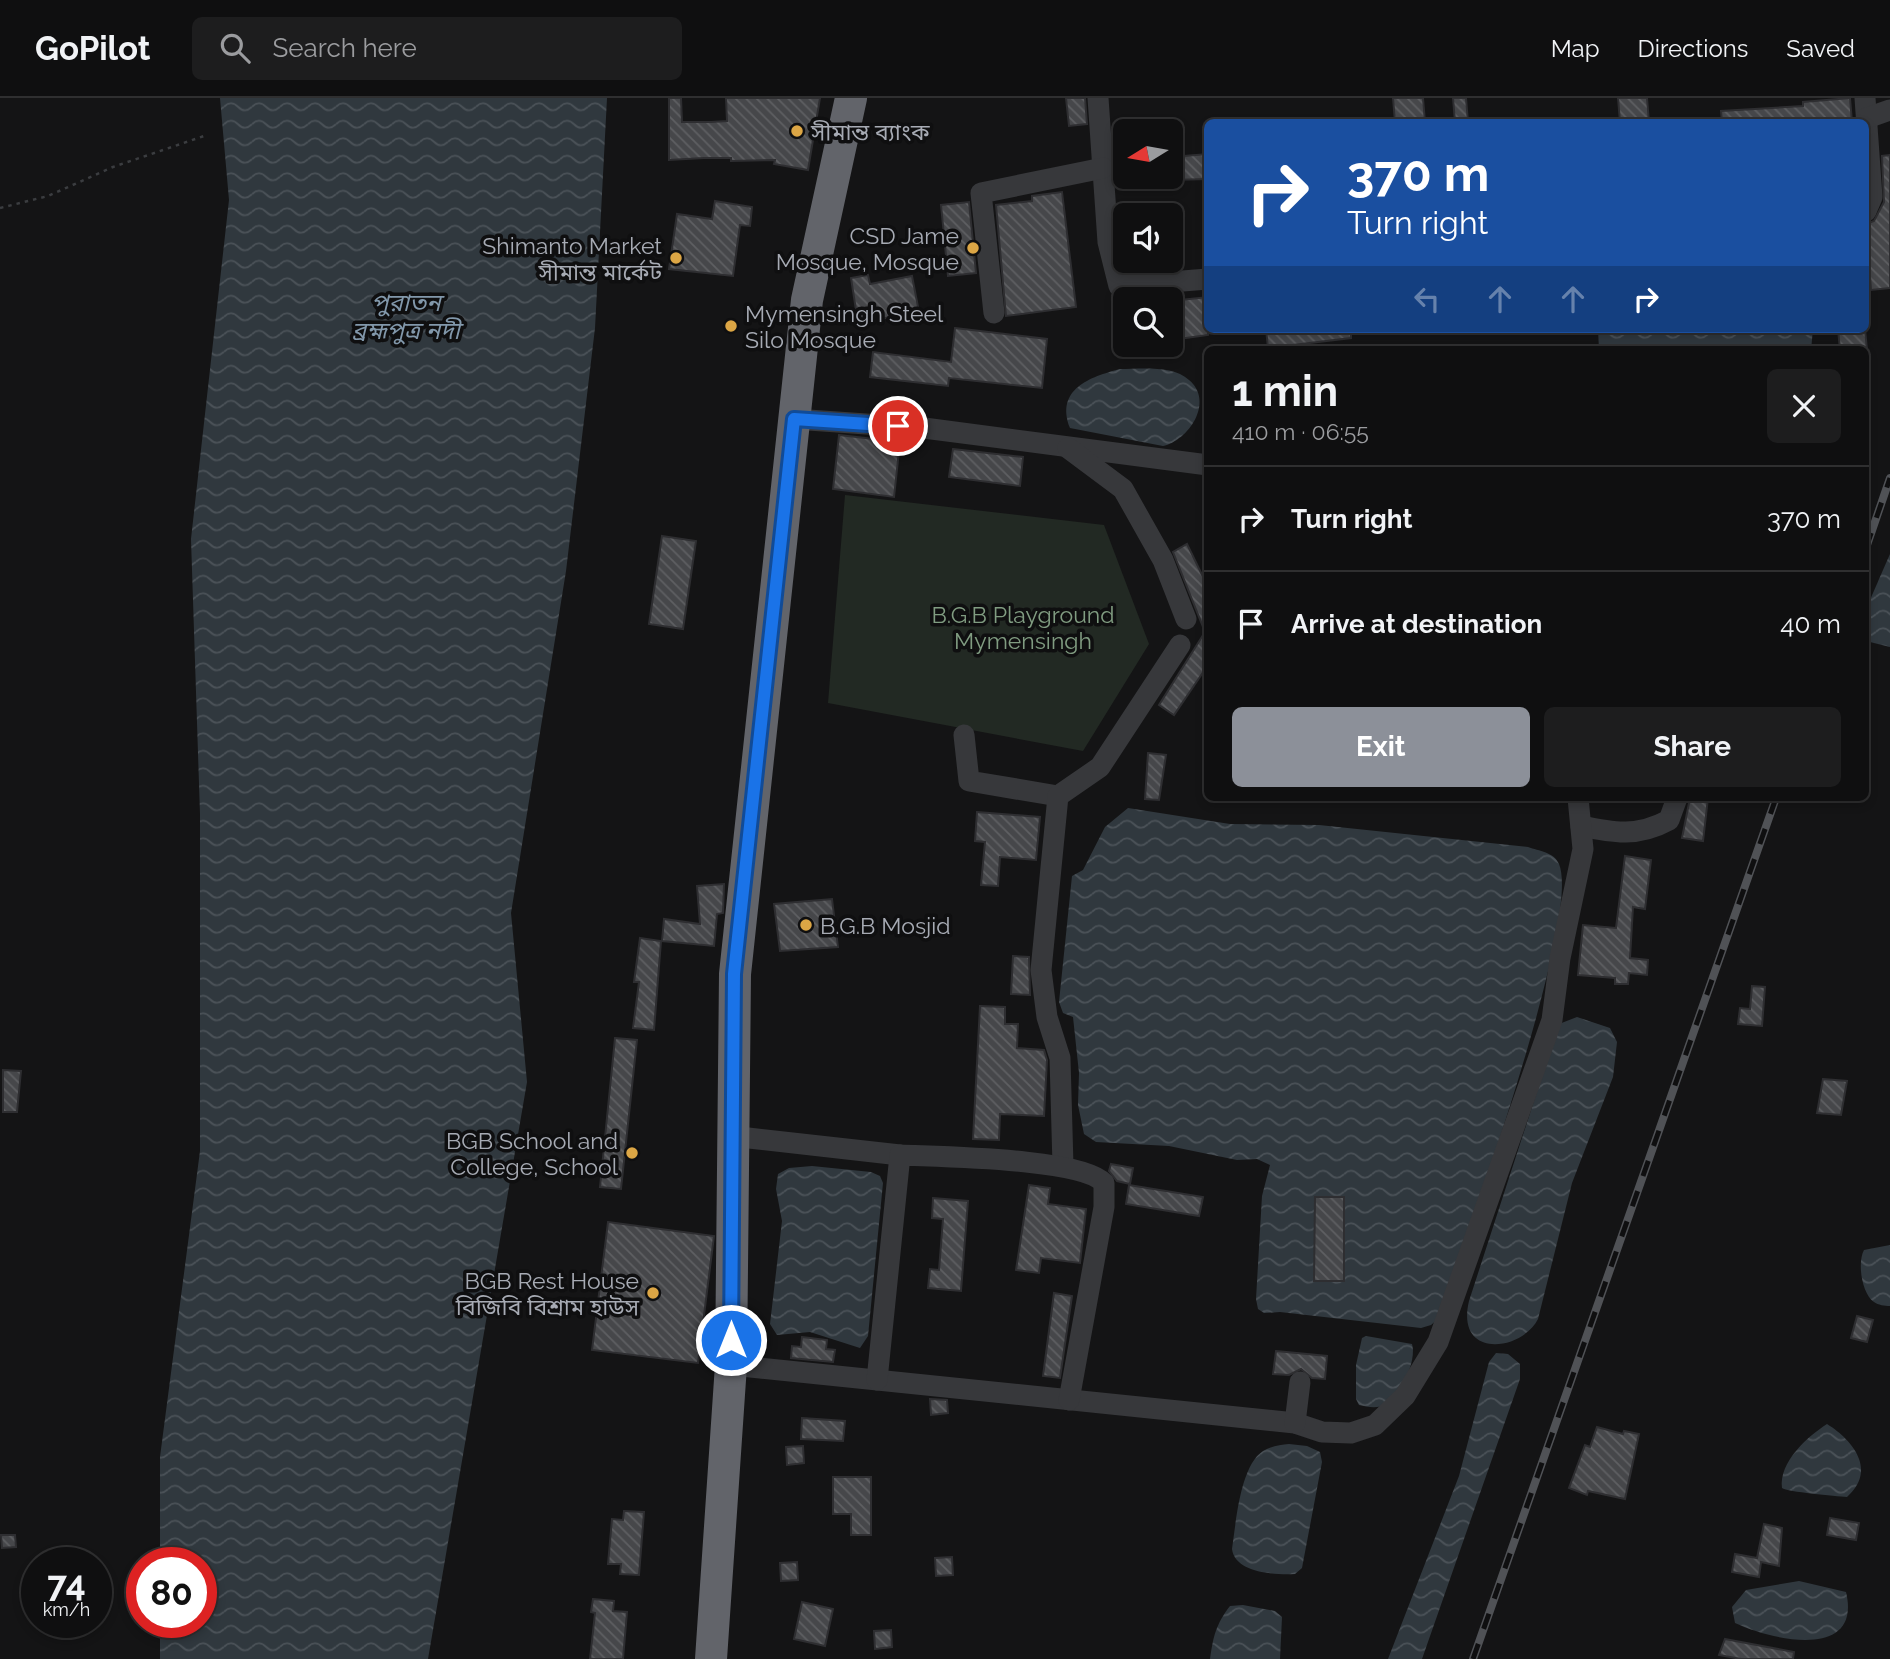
<!DOCTYPE html>
<meta charset="utf-8">
<style>
:root{--surface:#0f0f10;--page:#1d1d1e;--text:#f1f3f6;--muted:#9b9c9f;--line:#2f2f30;--accent:#8c9099}
body{margin:0;font-family:Raleway,"Noto Sans Bengali",sans-serif;background:var(--page);color:var(--text);height:100vh;display:flex;flex-direction:column;font-size:26px;white-space:nowrap}
*{box-sizing:border-box;margin:0}
p{font-size:23px;color:var(--muted)}
.icon{flex:none;width:38px;height:38px;fill:none;stroke:currentColor;stroke-width:2;stroke-linecap:round;stroke-linejoin:round}
.map{position:relative;flex:1;overflow:hidden}
.details{position:absolute;left:1204px;top:248px;width:665px;height:455px;display:flex;flex-direction:column;background:var(--surface);border-radius:10px;box-shadow:0 4px 10px #0003,0 0 0 2px var(--line)}
.details>*{flex:none}
.hud{position:absolute;left:1204px;top:21px;width:665px;height:214px;border-radius:10px;box-shadow:0 4px 10px #0003,0 0 0 2px var(--line);background:#1a4fa0;color:#fff;overflow:hidden}
.needle{width:46px;rotate:259deg}
.tools{position:absolute;left:1113px;top:21px;display:grid;gap:14px}
.tools a{display:grid;place-items:center;width:70px;height:70px;border-radius:10px;background:var(--surface);box-shadow:0 4px 10px #0003,0 0 0 2px var(--line);font-size:35px}
.speed{position:absolute;left:21px;top:1449px;display:flex;gap:14px;font-size:35px;font-weight:700;text-align:center}
.speed>*{display:grid;place-content:center;width:91px;height:91px;border-radius:50%;background:var(--surface);box-shadow:0 4px 10px #0003,0 0 0 2px var(--line);line-height:1}
.speed small{font-size:18px;font-weight:400}
.speed .limit{border:10px solid #d22;background:#fff;color:#111}
.pin{position:absolute;display:grid;place-items:center;width:60px;height:60px;color:#fff;margin:-30px;border:4px solid #fff;border-radius:50%;box-shadow:0 2px 7px #0007}
.me{position:absolute;width:77px;margin:-38px;rotate:0deg;stroke-linejoin:round;filter:drop-shadow(0 0 5px #0008)}
.turn{display:flex;align-items:center;gap:24px;height:147px;padding:0 28px;font-size:32px}
.turn .icon{width:91px;height:91px;stroke-width:2.5}
.turn b{display:block;font-size:49px;line-height:60px}
.lanes{display:flex;align-items:center;height:66px;padding:0 28px;background:#0003;justify-content:center;gap:35px;direction:ltr}
.lanes .off{opacity:.35}
.round{display:grid;place-items:center;flex:none;width:74px;height:74px;border-radius:10px;background:var(--page)}
.headline{display:flex;align-items:center;justify-content:space-between;height:119px;padding:0 28px}
h1{font-size:42px;font-weight:700;line-height:52px}
.button{display:flex;gap:14px;margin-top:auto;padding:14px 28px}
.button a{flex:1;height:80px;border-radius:10px;background:var(--accent);color:#fff;font-size:28px;font-weight:700;line-height:80px;text-align:center}
.button a+a{background:var(--page);color:var(--text)}
ul{padding:0;list-style:none}
li{display:flex;align-items:center;gap:21px;height:105px;padding:0 28px;border-top:2px solid var(--line)}
li div{flex:1}
li b{display:block;font-size:26px}
li em{font-style:normal}
header{display:flex;align-items:center;gap:42px;box-sizing:border-box;height:98px;padding:0 35px;background:var(--surface);border-bottom:2px solid var(--line)}
header strong{font-size:33px}
nav{display:flex;gap:38px;margin-inline-start:auto;font-size:24px}
.search{width:490px;height:63px;background:var(--page);display:flex;align-items:center;gap:18px;box-sizing:border-box;padding:0 24px;border-radius:10px;color:var(--muted);font-size:26px}
.map>svg:first-child{display:block}
.park{fill:#222923}
.water{fill:url(#water-waves)}
.building{fill:url(#building-back-hatch);stroke:#2e2e31;stroke-width:2}
.lines{fill:none;stroke-linecap:round;stroke-linejoin:round}
.path{stroke:#3b3d40;stroke-width:2.5;stroke-dasharray:3.5 5;stroke-linecap:butt}
.minor{stroke:#37383b;stroke-width:21}
.highway{stroke:#62646a;stroke-width:32}
.rail-casing{stroke:#505256;stroke-width:8}
.rail{stroke:#0f0f10;stroke-width:5;stroke-dasharray:16;stroke-linecap:butt}
.route-casing{stroke:#114b97;stroke-width:18}
.route{stroke:#1a73e8;stroke-width:12}
.poi-dot{fill:#dca645;stroke:#0f0f10;stroke-width:2.5}
.labels{text-anchor:middle;dominant-baseline:central;stroke-width:7;stroke-linejoin:round;paint-order:stroke}
.poi-label{font-size:23px;fill:#a7abb4;stroke:#0f0f10;text-anchor:end}
.park-label{font-size:23px;fill:#809c81;stroke:#0f0f10}
.water-label{font-size:24px;font-style:italic;fill:#8298ab;stroke:#0f0f10}
</style>
<header>
<strong>GoPilot</strong>
<div class="search"><svg class="icon" aria-label="search" viewBox="0 0 24 24"><circle cx="10" cy="10" r="6"/><path d="M15 15l6 6"/></svg>Search here</div>
<nav><a>Map</a><a>Directions</a><a>Saved</a></nav>
</header>
<div class="map">
<svg width="1890" height="1561" viewBox="0 0 1890 1561">
<defs>
<pattern id="water-waves" width="16" height="10" patternUnits="userSpaceOnUse" patternTransform="scale(1.75)"><rect width="16" height="10" fill="#30383e"/><path d="M0 5q4-4 8 0t8 0" fill="none" stroke="#4b5258"/></pattern>
<pattern id="building-back-hatch" width="6" height="6" patternUnits="userSpaceOnUse" patternTransform="scale(1.75)"><rect width="6" height="6" fill="#46474a"/><path d="M-1 5l2 2M0 0l6 6M5-1l2 2" fill="none" stroke="#5e5f62"/></pattern>
</defs>
<rect width="100%" height="100%" fill="#141415"/>
<polygon class="park" points="845,397 1104,427 1149,546 1083,653 828,605"/>
<g class="water">
<polygon points="220,0 607,0 595,230 566,473 511,815 527,984 428,1561 160,1561 160,1524 201,1524 201,1465 160,1465 160,1359 200,1053 200,716 191,441 229,102"/>
<polygon points="1598,231 1813,231 1811,252 1599,252"/>
<path d="M 1120,271 C 1141,271 1173,267 1189,282 C 1215,304 1188,343 1163,348 L 1070,330 C 1055,291 1090,279 1120,271 Z"/>
<polygon points="1890,456 1890,549 1866,543 1866,511"/>
<path d="M 1128,710 L 1230,726 L 1319,727 L 1528,749 C 1539,753 1554,754 1559,766 C 1582,821 1463,1148 1439,1220 L 1431,1227 L 1421,1230 L 1280,1214 L 1264,1215 L 1258,1211 L 1256,1201 L 1262,1098 L 1270,1067 L 1257,1061 L 1237,1062 L 1169,1048 L 1096,1044 L 1084,1036 L 1078,1007 L 1079,975 L 1073,919 L 1063,915 L 1059,904 L 1072,778 L 1083,772 L 1105,729 Z"/>
<path d="M 1577,919 L 1610,930 L 1617,944 L 1613,979 L 1572,1085 L 1538,1221 C 1522,1253 1455,1262 1469,1203 L 1559,926 Z"/>
<polygon points="812,1068 871,1074 880,1078 883,1085 868,1238 860,1250 810,1234 777,1237 770,1226 782,1123 776,1091 778,1076 789,1070"/>
<path d="M 1890,1147 L 1890,1208 C 1885,1208 1878,1207 1874,1204 C 1862,1196 1857,1165 1864,1152 Z"/>
<path d="M 1366,1238 L 1412,1246 C 1417,1263 1401,1296 1386,1306 C 1378,1311 1368,1309 1359,1307 L 1356,1301 L 1356,1267 L 1362,1240 Z"/>
<polygon points="1496,1255 1508,1256 1520,1266 1520,1281 1422,1561 1388,1561 1459,1378 1489,1264"/>
<path d="M 1827,1326 C 1854,1343 1877,1373 1847,1399 C 1836,1398 1787,1394 1782,1390 C 1779,1364 1807,1339 1827,1326 Z"/>
<path d="M 1289,1346 L 1307,1348 L 1320,1354 L 1322,1364 L 1302,1470 L 1295,1476 C 1275,1477 1235,1475 1232,1451 C 1236,1425 1240,1368 1263,1353 C 1271,1348 1280,1347 1289,1346 Z"/>
<path d="M 1799,1483 L 1846,1494 C 1862,1561 1776,1544 1735,1525 L 1732,1509 L 1746,1492 Z"/>
<path d="M 1243,1507 L 1275,1513 L 1282,1519 L 1280,1561 L 1210,1561 C 1213,1539 1216,1526 1230,1508 Z"/>
</g>
<g class="building">
<polygon points="669,0 681,0 682,24 711,24 727,23 726,0 820,0 808,72 774,66 775,62 731,63 731,60 704,60 669,62"/>
<polygon points="1066,0 1085,0 1087,26 1069,28"/>
<polygon points="1393,0 1423,0 1425,24 1395,24"/>
<polygon points="1453,0 1466,0 1468,24 1455,24"/>
<polygon points="1618,0 1647,0 1649,24 1620,24"/>
<polygon points="1850,0 1852,24 1722,24 1721,13 1803,8 1803,4"/>
<polygon points="1208,56 1208,81 1171,82 1171,59"/>
<polygon points="1890,57 1890,190 1871,192 1866,126 1874,123 1884,104 1882,58"/>
<polygon points="1062,94 1076,209 1006,218 996,107 1032,103 1032,98"/>
<polygon points="715,103 752,109 750,128 740,127 733,178 669,171 677,116 712,121"/>
<polygon points="969,104 976,175 948,178 941,107"/>
<polygon points="868,177 870,186 912,178 919,214 858,225 851,180"/>
<polygon points="1208,199 1208,237 1171,242 1171,203"/>
<polygon points="955,230 1047,241 1042,290 949,280 948,288 870,279 873,254 951,264"/>
<polygon points="1266,231 1351,231 1351,240 1268,250"/>
<polygon points="1838,231 1865,231 1867,252 1840,252"/>
<polygon points="839,337 900,344 894,399 833,391"/>
<polygon points="953,351 1023,359 1020,388 949,379"/>
<polygon points="662,438 696,443 683,531 649,526"/>
<polygon points="1187,446 1208,489 1208,567 1174,617 1159,607 1205,534 1173,454"/>
<polygon points="1148,655 1166,657 1159,702 1145,701"/>
<polygon points="1690,700 1708,700 1703,743 1682,740"/>
<polygon points="977,714 1040,719 1036,762 1000,759 998,788 981,787 985,744 975,743"/>
<polygon points="1625,758 1651,762 1645,811 1633,809 1630,860 1648,862 1647,877 1629,875 1628,886 1615,886 1615,880 1578,877 1583,827 1616,830"/>
<polygon points="724,786 723,815 717,816 714,848 662,843 664,821 700,826 697,788"/>
<polygon points="832,801 838,849 780,853 774,806"/>
<polygon points="640,840 661,843 654,932 633,930 639,884 634,884"/>
<polygon points="1013,858 1029,859 1030,897 1011,896"/>
<polygon points="1752,888 1765,889 1762,928 1738,926 1740,910 1750,911"/>
<polygon points="980,908 1005,909 1005,926 1018,926 1017,950 1044,952 1047,962 1044,1018 1000,1016 999,1042 973,1041"/>
<polygon points="615,940 637,942 621,1091 600,1089"/>
<polygon points="3,972 21,973 17,1014 3,1014"/>
<polygon points="1823,981 1847,983 1841,1017 1817,1015"/>
<polygon points="1111,1066 1133,1070 1130,1086 1117,1083 1109,1073"/>
<polygon points="1029,1087 1050,1090 1048,1106 1086,1111 1080,1165 1041,1160 1039,1175 1016,1172"/>
<polygon points="1129,1087 1203,1099 1199,1118 1126,1106"/>
<polygon points="1315,1099 1344,1099 1344,1183 1314,1183"/>
<polygon points="933,1100 968,1103 961,1193 928,1190 930,1171 939,1172 943,1121 932,1120"/>
<polygon points="608,1124 714,1138 698,1265 592,1252"/>
<polygon points="1054,1195 1072,1198 1060,1280 1043,1278"/>
<polygon points="1857,1218 1873,1222 1867,1244 1851,1240"/>
<polygon points="802,1239 827,1242 826,1251 835,1252 833,1264 791,1260 792,1248 801,1249"/>
<polygon points="1276,1253 1327,1258 1325,1281 1312,1280 1301,1271 1289,1277 1273,1276"/>
<polygon points="930,1301 947,1302 948,1315 931,1317"/>
<polygon points="802,1320 845,1323 843,1343 801,1341"/>
<polygon points="1597,1329 1623,1336 1624,1333 1639,1336 1625,1401 1588,1393 1587,1397 1569,1390 1585,1347 1590,1349"/>
<polygon points="803,1348 804,1365 787,1367 786,1349"/>
<polygon points="833,1379 871,1379 871,1437 851,1437 851,1416 833,1416"/>
<polygon points="624,1413 644,1414 639,1477 620,1476 621,1466 608,1466 612,1421 623,1422"/>
<polygon points="1830,1420 1859,1425 1856,1442 1827,1437"/>
<polygon points="1764,1426 1782,1430 1779,1468 1761,1464 1759,1479 1732,1474 1735,1456 1757,1460"/>
<polygon points="1,1437 15,1437 16,1449 2,1450"/>
<polygon points="952,1459 953,1477 936,1478 935,1460"/>
<polygon points="797,1464 798,1482 781,1483 780,1465"/>
<polygon points="593,1501 614,1503 613,1513 627,1514 623,1561 590,1561 595,1515 591,1514"/>
<polygon points="802,1504 833,1511 825,1548 794,1541"/>
<polygon points="891,1532 892,1549 875,1551 874,1533"/>
<polygon points="1725,1541 1794,1554 1793,1561 1741,1561 1719,1557"/>
</g>
<g class="lines">
<polyline class="path" points="0,110 48,98 113,69 207,37"/>
<g class="minor">
<polyline points="1098,0 1108,144 1119,188 1208,181"/>
<polyline points="1865,0 1872,99 1866,113"/>
<polyline points="1867,20 1890,12"/>
<polyline points="994,215 981,95 1103,70"/>
<polyline points="794,321 924,330 1208,367"/>
<polyline points="1068,350 1123,391 1163,462 1186,521"/>
<polyline points="964,637 969,683 1058,698"/>
<path d="M 1581,728 C 1614,735 1638,739 1669,722 L 1677,700"/>
<polyline points="731,1038 900,1057"/>
<polyline points="1063,1068 1060,960 1047,919 1041,872 1058,698 1100,669 1180,547"/>
<polyline points="731,1267 1295,1325 1322,1334 1351,1335 1375,1327 1405,1298 1438,1244 1552,922 1560,860 1583,751 1578,700"/>
<path d="M 877,1282 L 900,1057 C 939,1059 1082,1060 1104,1085 L 1104,1109 L 1069,1302"/>
<polyline points="1295,1325 1300,1284"/>
</g>
<polyline class="highway" points="711,1561 731,1267 735,876 807,202 851,0"/>
<defs>
<g id="rail">
<polyline points="1866,450 1890,380"/>
<polyline points="1473,1561 1776,700"/>
</g>
</defs>
<use href="#rail" class="rail-casing"/>
<use href="#rail" class="rail"/>
</g>
<g class="lines">
<defs>
<polyline id="route" points="731,1242 734,876 794,321 898,328"/>
</defs>
<use href="#route" class="route-casing"/>
<use href="#route" class="route"/>
</g>
<g class="poi-dot">
<circle cx="797" cy="33" r="7"/>
<circle cx="973" cy="150" r="7"/>
<circle cx="676" cy="160" r="7"/>
<circle cx="731" cy="228" r="7"/>
<circle cx="806" cy="827" r="7"/>
<circle cx="632" cy="1055" r="7"/>
<circle cx="653" cy="1195" r="7"/>
</g>
<g class="labels">
<g class="poi-label">
<text x="811" y="33" text-anchor="start">সীমান্ত ব্যাংক</text>
<text x="959" y="137">CSD Jame<tspan x="959" dy="26">Mosque, Mosque</tspan></text>
<text x="662" y="147">Shimanto Market<tspan x="662" dy="26">সীমান্ত মার্কেট</tspan></text>
<text x="745" y="215" text-anchor="start">Mymensingh Steel<tspan x="745" dy="26">Silo Mosque</tspan></text>
<text x="820" y="827" text-anchor="start">B.G.B Mosjid</text>
<text x="618" y="1042">BGB School and<tspan x="618" dy="26">College, School</tspan></text>
<text x="639" y="1182">BGB Rest House<tspan x="639" dy="26">বিজিবি বিশ্রাম হাউস</tspan></text>
</g>
<g class="park-label">
<text x="1023" y="516">B.G.B Playground<tspan x="1023" dy="26">Mymensingh</tspan></text>
</g>
<g class="water-label">
<text x="406" y="204">পুরাতন<tspan x="406" dy="28">ব্রহ্মপুত্র নদী</tspan></text>
</g>
</g>
</svg>
<div class="tools">
<a><svg class="needle" viewBox="-14 -14 28 28"><path d="M0-13l5 13h-10z" fill="#e53935"/><path d="M0 13l5-13h-10z" fill="#9b9c9f"/></svg></a>
<a><svg class="icon" aria-label="sound" viewBox="0 0 24 24"><path d="M4 9h4l5-4v14l-5-4H4zM17 9q2 3 0 6"/></svg></a>
<a><svg class="icon" aria-label="search" viewBox="0 0 24 24"><circle cx="10" cy="10" r="6"/><path d="M15 15l6 6"/></svg></a>
</div>
<div class="speed"><div>74<small>km/h</small></div><div class="limit">80</div></div>
<div class="pin" style="left:898px;top:328px;background:#d93025"><svg class="icon" aria-label="arrive" viewBox="0 0 24 24"><path d="M6 21V4h12l-3 4 3 4H6"/></svg></div>
<svg class="me" style="left:731px;top:1242px" viewBox="-20 -20 40 40"><circle r="17" fill="#1a73e8" stroke="#fff" stroke-width="3"/><path d="M0-11L8 9 0 5-8 9z" fill="#fff"/></svg>
<div class="hud">
<div class="turn"><svg class="icon" aria-label="right" viewBox="0 0 24 24"><path d="M7 20v-9h11M14 6l5 5-5 5"/></svg><div><b>370 m</b>Turn right</div></div>
<div class="lanes"><svg class="icon off" aria-label="left" viewBox="0 0 24 24"><path d="M17 20v-9H6M10 6l-5 5 5 5"/></svg><svg class="icon off" aria-label="ahead" viewBox="0 0 24 24"><path d="M12 20V5M6 11l6-6 6 6"/></svg><svg class="icon off" aria-label="ahead" viewBox="0 0 24 24"><path d="M12 20V5M6 11l6-6 6 6"/></svg><svg class="icon" aria-label="right" viewBox="0 0 24 24"><path d="M7 20v-9h11M14 6l5 5-5 5"/></svg></div>
</div>
<section class="details">
<div class="headline"><div><h1>1 min</h1><p>410 m · 06:55</p></div><a class="round"><svg class="icon" aria-label="close" viewBox="0 0 24 24"><path d="M6 6l12 12M18 6L6 18"/></svg></a></div>
<ul>
<li><svg class="icon" aria-label="right" viewBox="0 0 24 24"><path d="M7 20v-9h11M14 6l5 5-5 5"/></svg><div><b>Turn right</b></div><em>370 m</em></li>
<li><svg class="icon" aria-label="arrive" viewBox="0 0 24 24"><path d="M6 21V4h12l-3 4 3 4H6"/></svg><div><b>Arrive at destination</b></div><em>40 m</em></li>
</ul>
<div class="button"><a>Exit</a><a>Share</a></div>
</section>
</div>
